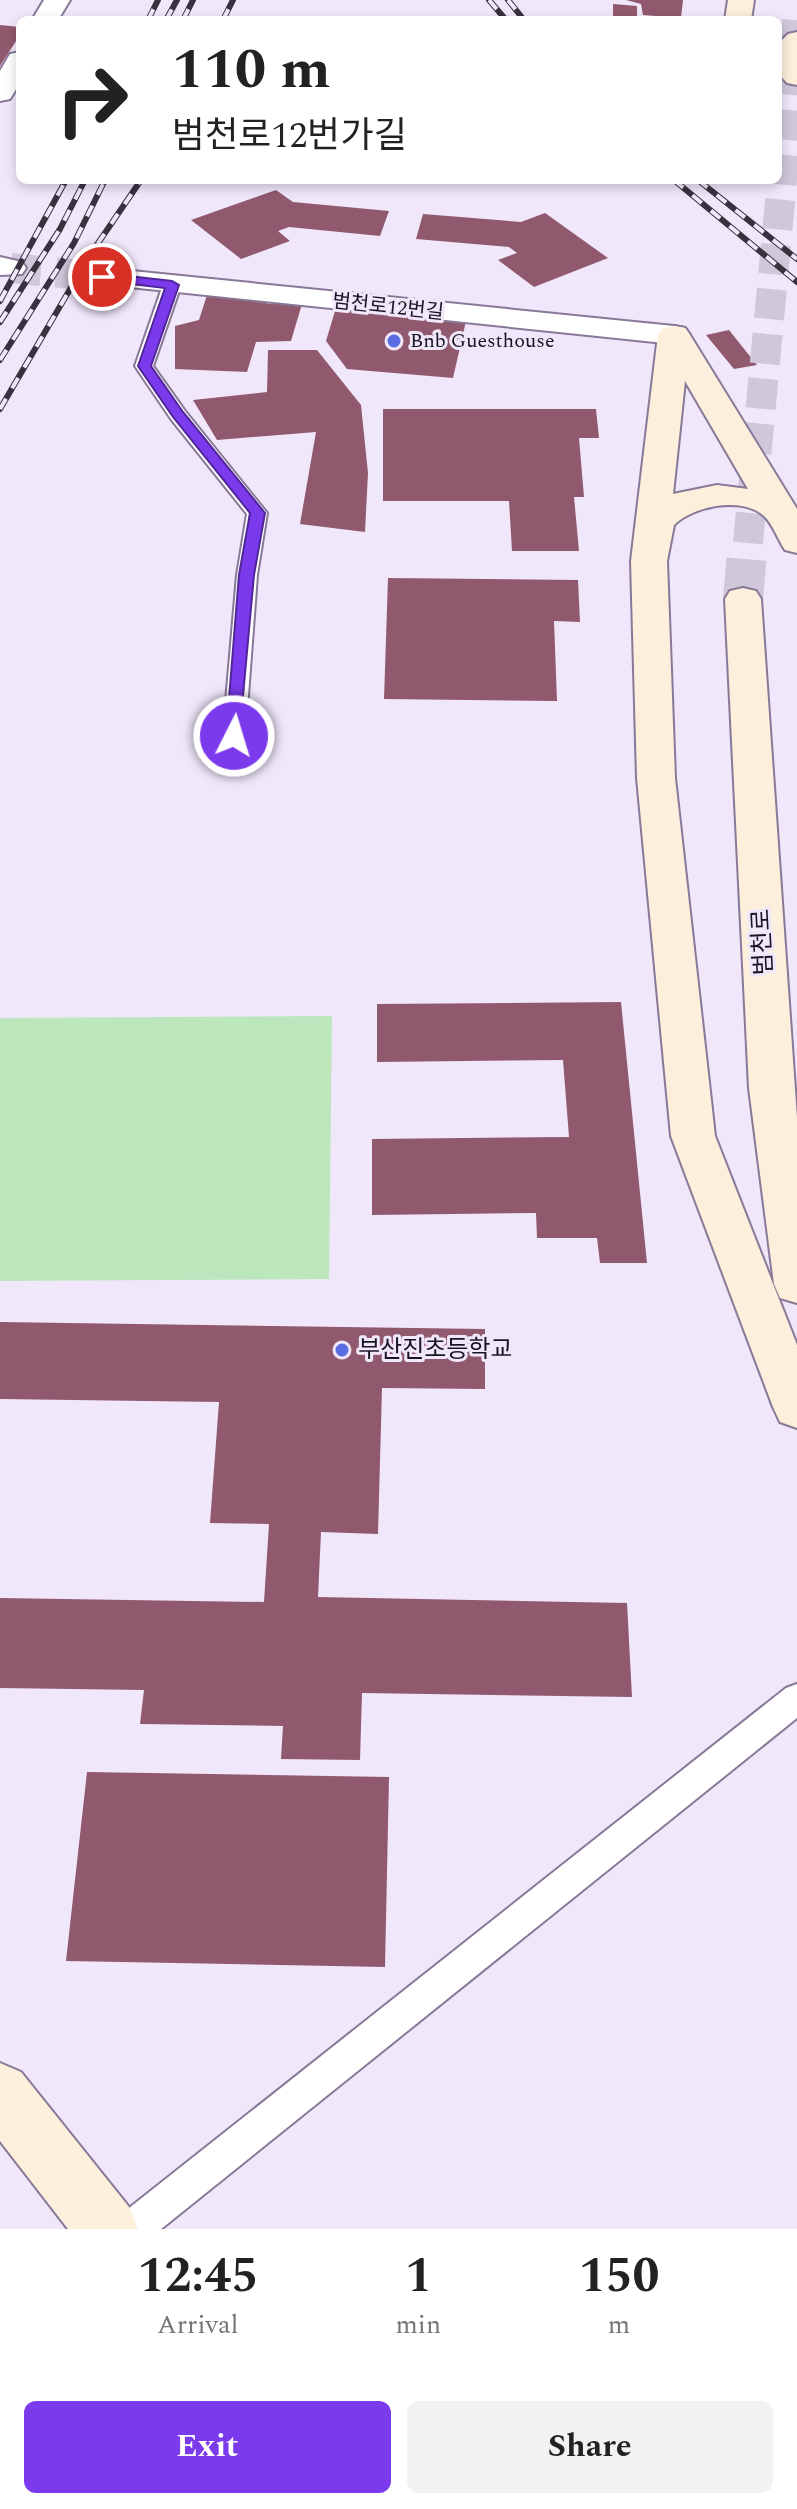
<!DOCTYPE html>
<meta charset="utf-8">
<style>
:root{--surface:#fff;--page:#f2f2f2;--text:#222;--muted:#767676;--accent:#7c3aed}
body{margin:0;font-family:Spectral,"Noto Sans KR",serif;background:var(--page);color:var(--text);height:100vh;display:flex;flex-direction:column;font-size:30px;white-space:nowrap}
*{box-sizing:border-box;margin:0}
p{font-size:26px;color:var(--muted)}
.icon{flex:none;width:44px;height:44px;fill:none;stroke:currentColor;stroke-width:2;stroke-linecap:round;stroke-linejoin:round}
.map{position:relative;height:2229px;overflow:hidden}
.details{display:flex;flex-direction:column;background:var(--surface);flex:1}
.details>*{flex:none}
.top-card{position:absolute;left:16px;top:16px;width:766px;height:168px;border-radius:12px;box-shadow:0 4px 12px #0003;background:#fff;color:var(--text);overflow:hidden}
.pin{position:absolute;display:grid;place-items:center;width:68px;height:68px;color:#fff;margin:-34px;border:4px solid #fff;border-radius:50%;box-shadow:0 2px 8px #0007}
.me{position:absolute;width:88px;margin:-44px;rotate:5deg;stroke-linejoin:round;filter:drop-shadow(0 0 6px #0008)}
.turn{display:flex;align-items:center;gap:28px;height:168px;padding:0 24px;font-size:36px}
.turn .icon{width:104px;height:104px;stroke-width:2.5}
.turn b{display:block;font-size:56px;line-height:68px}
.eta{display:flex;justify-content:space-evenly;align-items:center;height:136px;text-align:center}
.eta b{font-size:48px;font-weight:700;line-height:56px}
.action{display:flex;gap:16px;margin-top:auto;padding:16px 24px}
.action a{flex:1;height:92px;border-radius:12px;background:var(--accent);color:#fff;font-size:32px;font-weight:700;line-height:92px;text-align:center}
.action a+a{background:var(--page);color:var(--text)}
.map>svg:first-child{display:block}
.green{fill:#bce7bc}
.building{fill:#91596e}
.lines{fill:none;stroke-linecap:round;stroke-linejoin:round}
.street-tunnel{stroke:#d0c7da;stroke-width:30;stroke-dasharray:30 15;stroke-linecap:butt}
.secondary-tunnel-far1{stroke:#d0c7da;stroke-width:30;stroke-dasharray:30 15;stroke-linecap:butt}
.secondary-tunnel{stroke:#d0c7da;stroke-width:40;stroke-dasharray:40 20;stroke-linecap:butt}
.lane-casing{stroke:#887998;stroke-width:4}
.street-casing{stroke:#887998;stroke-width:4}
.secondary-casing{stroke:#887998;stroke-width:4}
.lane{fill:#fff;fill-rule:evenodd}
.street{fill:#fff;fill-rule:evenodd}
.secondary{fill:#fcefdc;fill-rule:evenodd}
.rail-casing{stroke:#38323f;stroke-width:6}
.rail{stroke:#f0e7fb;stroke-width:4;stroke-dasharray:12;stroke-linecap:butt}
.route{fill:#7c3aed;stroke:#51269a;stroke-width:2}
.poi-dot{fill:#5b6be2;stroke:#f0e7fb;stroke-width:3}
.labels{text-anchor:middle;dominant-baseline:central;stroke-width:6;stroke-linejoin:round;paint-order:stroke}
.far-street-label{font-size:20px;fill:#19141f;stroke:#f0e7fb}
.far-poi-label{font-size:20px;fill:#19141f;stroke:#f0e7fb;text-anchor:start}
.street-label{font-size:24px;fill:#19141f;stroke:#f0e7fb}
.poi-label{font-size:24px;fill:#19141f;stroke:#f0e7fb;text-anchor:start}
</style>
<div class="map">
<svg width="797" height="2229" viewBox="0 0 797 2229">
<rect width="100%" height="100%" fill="#f0e7fb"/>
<polygon class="green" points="332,1016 329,1279 0,1281 0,1018"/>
<g class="building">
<polygon points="626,0 683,0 681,18 643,15 641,4"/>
<polygon points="613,4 637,6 637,20 613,20"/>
<polygon points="0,25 20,27 20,35 0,66"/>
<polygon points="276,190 293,202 389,211 380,236 289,227 278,231 290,241 241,259 191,220"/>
<polygon points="545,213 608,258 534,287 498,260 517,253 509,247 416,239 423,214 521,222"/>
<polygon points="207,295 272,304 302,304 291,341 256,342 247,372 175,369 175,326 199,320"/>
<polygon points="335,311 466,321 453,378 347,369 326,341"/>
<polygon points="729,330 757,365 734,369 706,335"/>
<polygon points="268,350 317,350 361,405 368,473 365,532 300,524 316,432 217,440 193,400 267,392"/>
<polygon points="383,409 596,409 599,438 579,438 584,497 574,497 579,551 512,551 509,501 383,501"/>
<polygon points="388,578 578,580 580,622 554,621 557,701 384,699"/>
<polygon points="621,1002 647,1263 600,1263 597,1238 537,1238 536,1213 372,1215 372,1139 569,1137 563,1060 377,1062 377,1004"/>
<polygon points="0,1322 485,1329 485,1389 382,1388 378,1534 321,1532 318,1597 627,1603 632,1697 362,1693 360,1760 281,1759 283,1726 140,1724 144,1690 0,1688 0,1598 264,1602 269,1524 210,1523 219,1402 0,1399"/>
<polygon points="87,1772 389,1777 385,1967 66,1961"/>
</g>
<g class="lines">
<polyline class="street-tunnel" points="11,268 102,277"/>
<polyline class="secondary-tunnel-far1" points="748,543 797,20"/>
<polyline class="secondary-tunnel" points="743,599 748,541"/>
<defs>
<g id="lane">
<polygon points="172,280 181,285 153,366 185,411 267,513 257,575 245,736 242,741 226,741 223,736 237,575 247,514 171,419 135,366 163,285"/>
<polygon points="797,1684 797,1718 161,2229 114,2229 119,2216 786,1688"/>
</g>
<g id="street">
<polygon points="44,0 70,0 58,20 32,20"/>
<polygon points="20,52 20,83 10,99 0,101 0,71 10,54"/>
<polygon points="0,257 22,262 26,268 22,274 0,275"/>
<polygon points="102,268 674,326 685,328 690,335 685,342 674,344 91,283 87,277 91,271"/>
</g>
<g id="secondary">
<polygon points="728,0 754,0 751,20 725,20"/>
<polygon points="797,32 797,85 787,83 778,73 778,44 788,34"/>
<path d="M 674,326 L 685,328 L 690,335 L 797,509 L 797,553 L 785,550 C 778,540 773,524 764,516 C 742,496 693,506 674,525 L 667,561 L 675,778 L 715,1136 L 797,1345 L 797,1428 L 780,1422 L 773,1407 L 671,1136 L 637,778 L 631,561 L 658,335 L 663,328 ZM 685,381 L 748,489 L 717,485 L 673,494 Z"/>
<polygon points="743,588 756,591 761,599 797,1118 797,1303 780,1298 774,1284 749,1088 725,599 730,591"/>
<polygon points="0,2063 21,2072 129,2207 138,2229 68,2229 0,2141"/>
</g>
</defs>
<use href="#lane" class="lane-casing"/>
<use href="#street" class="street-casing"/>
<use href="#secondary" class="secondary-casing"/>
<use href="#lane" class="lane"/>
<use href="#street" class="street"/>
<use href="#secondary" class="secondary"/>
<defs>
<g id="rail">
<polyline points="489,0 506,20"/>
<polyline points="508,0 524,20"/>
<polyline points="148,20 158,0"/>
<polyline points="166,20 177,0"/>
<polyline points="183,20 193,0"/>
<polyline points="223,20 233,0"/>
<polyline points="674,180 797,282"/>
<polyline points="698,180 797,259"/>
<polyline points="0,301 66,180"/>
<polyline points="0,322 60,229 85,180"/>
<polyline points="0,360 74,243 105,180"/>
<polyline points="0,409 90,255 141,180"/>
</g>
</defs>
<use href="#rail" class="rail-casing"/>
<use href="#rail" class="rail"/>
</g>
<polygon class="route" points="102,273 172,281 179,285 151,366 183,412 265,513 254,575 239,740 234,741 226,736 239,575 250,513 173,417 138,366 165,288 98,280 96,277"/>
<g class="poi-dot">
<circle cx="394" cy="341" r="8"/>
<circle cx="342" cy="1350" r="8"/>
</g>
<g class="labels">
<g class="far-street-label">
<text transform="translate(388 307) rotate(6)">범천로12번길</text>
</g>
<g class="far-poi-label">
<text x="410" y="341">Bnb Guesthouse</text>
</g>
<g class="street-label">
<text transform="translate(763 942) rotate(-93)">범천로</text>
</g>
<g class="poi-label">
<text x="358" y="1350">부산진초등학교</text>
</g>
</g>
</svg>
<div class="pin" style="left:102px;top:277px;background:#d93025"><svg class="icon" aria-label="arrive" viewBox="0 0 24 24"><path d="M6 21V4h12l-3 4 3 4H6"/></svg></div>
<svg class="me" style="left:234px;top:736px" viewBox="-20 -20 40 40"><circle r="17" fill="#7c3aed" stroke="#fff" stroke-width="3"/><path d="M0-11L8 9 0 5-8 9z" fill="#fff"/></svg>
<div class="top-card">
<div class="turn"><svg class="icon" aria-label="right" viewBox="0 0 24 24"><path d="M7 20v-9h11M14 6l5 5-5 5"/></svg><div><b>110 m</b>범천로12번가길</div></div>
</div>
</div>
<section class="details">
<div class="eta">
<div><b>12:45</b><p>Arrival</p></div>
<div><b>1</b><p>min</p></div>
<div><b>150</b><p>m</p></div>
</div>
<div class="action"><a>Exit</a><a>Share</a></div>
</section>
